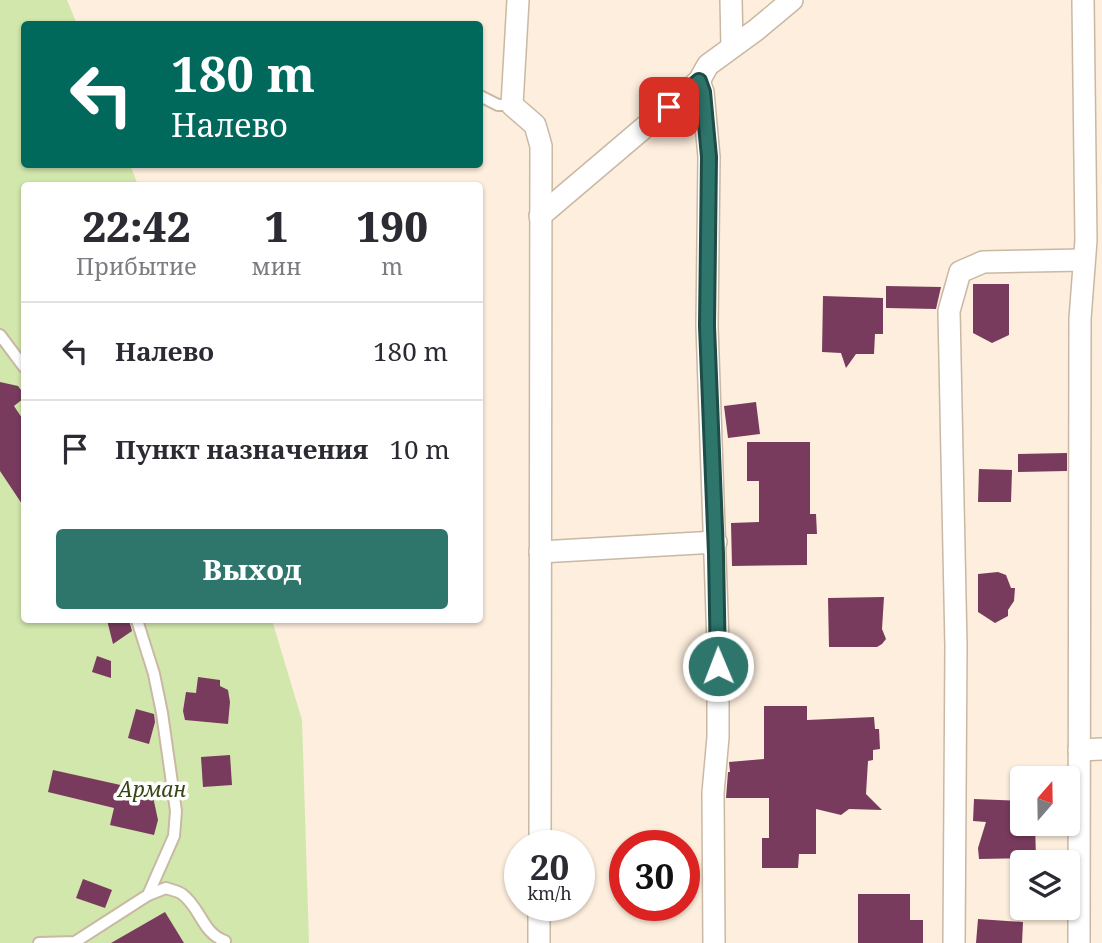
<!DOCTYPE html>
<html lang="ru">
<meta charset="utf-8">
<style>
:root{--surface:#fff;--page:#f7f7f7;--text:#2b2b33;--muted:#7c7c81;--line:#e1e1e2;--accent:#2e756c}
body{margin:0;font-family:"Noto Serif",serif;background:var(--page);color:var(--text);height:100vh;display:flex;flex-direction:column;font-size:26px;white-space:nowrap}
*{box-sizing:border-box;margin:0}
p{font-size:23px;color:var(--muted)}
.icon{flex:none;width:38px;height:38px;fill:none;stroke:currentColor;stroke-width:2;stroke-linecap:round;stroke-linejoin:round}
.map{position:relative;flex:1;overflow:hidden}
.details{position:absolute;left:21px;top:182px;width:462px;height:441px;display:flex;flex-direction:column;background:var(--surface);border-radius:7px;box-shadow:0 2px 5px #0004}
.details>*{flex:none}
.guide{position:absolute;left:21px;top:21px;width:462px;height:147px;border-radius:7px;box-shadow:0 2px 5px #0004;background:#00695c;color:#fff;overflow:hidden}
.needle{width:46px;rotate:20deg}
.buttons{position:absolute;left:1010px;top:766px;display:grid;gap:14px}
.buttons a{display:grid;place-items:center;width:70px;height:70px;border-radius:7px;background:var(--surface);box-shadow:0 2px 5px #0004;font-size:35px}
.speed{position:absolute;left:504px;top:830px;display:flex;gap:14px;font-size:35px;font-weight:700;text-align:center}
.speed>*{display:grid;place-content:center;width:91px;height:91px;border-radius:50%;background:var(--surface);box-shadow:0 2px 5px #0004;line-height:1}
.speed small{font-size:18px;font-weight:400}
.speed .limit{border:10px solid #d22;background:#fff;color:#111}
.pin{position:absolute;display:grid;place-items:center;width:60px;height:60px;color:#fff;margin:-30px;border-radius:14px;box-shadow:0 4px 10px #0006}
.me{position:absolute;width:77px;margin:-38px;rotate:359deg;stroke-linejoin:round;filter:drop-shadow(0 0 5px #0008)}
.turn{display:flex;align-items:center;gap:24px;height:147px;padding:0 35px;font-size:32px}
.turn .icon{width:91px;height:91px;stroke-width:2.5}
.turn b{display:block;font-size:49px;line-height:60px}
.eta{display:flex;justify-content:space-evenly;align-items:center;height:119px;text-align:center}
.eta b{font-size:42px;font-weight:800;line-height:49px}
.cta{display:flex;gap:14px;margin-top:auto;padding:14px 35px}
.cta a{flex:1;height:80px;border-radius:7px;background:var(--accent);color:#fff;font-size:28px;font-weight:800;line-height:80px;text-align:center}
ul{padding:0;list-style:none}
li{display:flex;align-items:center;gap:21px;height:98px;padding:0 35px;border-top:2px solid var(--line)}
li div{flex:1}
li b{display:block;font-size:26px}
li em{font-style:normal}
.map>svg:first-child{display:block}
.green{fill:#d1e7ac}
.building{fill:#783b5d}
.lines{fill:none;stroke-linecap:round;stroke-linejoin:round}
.service-casing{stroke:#c9b8a4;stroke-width:14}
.minor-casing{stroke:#c9b8a4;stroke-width:24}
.service{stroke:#fff;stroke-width:10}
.minor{stroke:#fff;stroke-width:21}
.route-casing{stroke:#1e4c46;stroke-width:18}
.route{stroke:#2e756c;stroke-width:12}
.labels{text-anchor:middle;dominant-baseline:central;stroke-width:7;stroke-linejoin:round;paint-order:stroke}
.park-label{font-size:21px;font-style:italic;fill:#374614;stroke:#fefefe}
</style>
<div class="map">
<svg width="1102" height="943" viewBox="0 0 1102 943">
<rect width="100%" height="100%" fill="#fdeedd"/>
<polygon class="green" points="0,0 67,0 77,24 24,24 24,164 130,165 138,185 24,186 24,620 272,620 302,720 309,943 0,943"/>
<g class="building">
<polygon points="973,284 1009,284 1009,335 992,343 973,333"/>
<polygon points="886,286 941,287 936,309 886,308"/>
<polygon points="823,296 883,298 883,334 875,334 874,354 856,354 846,368 841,353 822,352"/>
<polygon points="0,382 18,386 24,394 24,398 14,406 24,421 24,507 0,471"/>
<polygon points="756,402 760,434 728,438 724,406"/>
<polygon points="747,442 810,442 810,514 816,514 817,534 807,534 807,565 732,566 731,523 759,522 759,481 747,481"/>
<polygon points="1067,453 1067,471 1018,472 1018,454"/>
<polygon points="979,469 1012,470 1011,502 978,502"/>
<polygon points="998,572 1006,575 1011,588 1015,588 1014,601 1008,610 1008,616 995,623 978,612 978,574"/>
<polygon points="884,597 882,629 886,639 882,644 877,647 829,647 828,598"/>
<polygon points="107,620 129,620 132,631 113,644"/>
<polygon points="97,656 111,661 111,678 92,672"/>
<polygon points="198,677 220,680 220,686 228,690 230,702 228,724 185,720 183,711 186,692 196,693"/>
<polygon points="764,706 807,706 807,720 874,717 875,729 879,729 880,749 873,750 873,760 868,761 866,794 882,810 849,809 841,815 816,809 816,854 799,854 798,868 762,868 762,838 769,838 769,798 726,798 728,772 730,772 729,762 764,759"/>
<polygon points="136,709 154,714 155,722 149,744 128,738"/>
<polygon points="230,755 232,785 203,787 201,757"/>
<polygon points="53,770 152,792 158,820 154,835 110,825 114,808 48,792"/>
<polygon points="974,799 1022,801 1022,824 1035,824 1036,858 979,859 978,848 986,822 973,821"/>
<polygon points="83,879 112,890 105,908 76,898"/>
<polygon points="858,894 910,894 910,920 923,920 923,943 858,943"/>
<polygon points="165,912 184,943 111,943"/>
<polygon points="978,919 1023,922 1022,943 976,943"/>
</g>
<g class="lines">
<defs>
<g id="service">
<polyline points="480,96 498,105 512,105"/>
<polyline points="0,335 24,367"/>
<path d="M 148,895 L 166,888 C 171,890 178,891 182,894 C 201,908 202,933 225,941"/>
<polyline points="39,943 75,942 148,895 174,836 176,811 162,713 154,674 137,620"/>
</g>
<g id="minor">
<polyline points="518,0 512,105 535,125 541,146 540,845"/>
<polyline points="731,0 732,47"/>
<polyline points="699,81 708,65 756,30 792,0"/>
<polyline points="540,216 699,81 703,92 709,157 707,326 718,643 718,737 713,793 714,943"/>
<polyline points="540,552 716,542"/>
<polyline points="1079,750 1102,749"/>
<polyline points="539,943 539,905"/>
<polyline points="954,943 956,646 949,311 960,272 983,262 1084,260"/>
<polyline points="1079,943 1080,319 1086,240 1083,0"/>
</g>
</defs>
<use href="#service" class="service-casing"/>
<use href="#minor" class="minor-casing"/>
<use href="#service" class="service"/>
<use href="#minor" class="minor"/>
</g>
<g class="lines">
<defs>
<polyline id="route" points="669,107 699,81 703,92 709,157 707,326 716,554 718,666"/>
</defs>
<use href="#route" class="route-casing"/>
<use href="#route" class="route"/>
</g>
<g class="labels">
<g class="park-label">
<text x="152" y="789">Арман</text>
</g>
</g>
</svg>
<div class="buttons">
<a><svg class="needle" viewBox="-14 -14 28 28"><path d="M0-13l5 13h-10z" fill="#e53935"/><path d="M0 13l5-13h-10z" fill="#7c7c81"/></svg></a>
<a><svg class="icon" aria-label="layers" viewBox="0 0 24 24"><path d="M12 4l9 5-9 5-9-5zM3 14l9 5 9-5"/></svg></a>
</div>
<div class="speed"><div>20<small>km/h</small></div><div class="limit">30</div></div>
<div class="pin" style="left:669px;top:107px;background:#d93025"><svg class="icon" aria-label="arrive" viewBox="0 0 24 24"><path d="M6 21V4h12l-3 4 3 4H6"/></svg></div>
<svg class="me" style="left:718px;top:666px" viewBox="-20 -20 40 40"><circle r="17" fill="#2e756c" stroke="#fff" stroke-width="3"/><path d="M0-11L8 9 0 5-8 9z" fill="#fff"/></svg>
<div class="guide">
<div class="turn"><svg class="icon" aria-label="left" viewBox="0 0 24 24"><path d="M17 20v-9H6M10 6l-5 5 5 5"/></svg><div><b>180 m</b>Налево</div></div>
</div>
<section class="details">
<div class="eta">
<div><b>22:42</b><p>Прибытие</p></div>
<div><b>1</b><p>мин</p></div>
<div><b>190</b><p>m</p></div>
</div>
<ul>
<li><svg class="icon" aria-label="left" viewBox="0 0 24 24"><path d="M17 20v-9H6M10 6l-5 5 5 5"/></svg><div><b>Налево</b></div><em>180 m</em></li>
<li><svg class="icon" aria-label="arrive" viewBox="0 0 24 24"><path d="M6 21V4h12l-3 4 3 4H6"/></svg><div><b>Пункт назначения</b></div><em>10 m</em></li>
</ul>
<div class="cta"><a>Выход</a></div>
</section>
</div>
